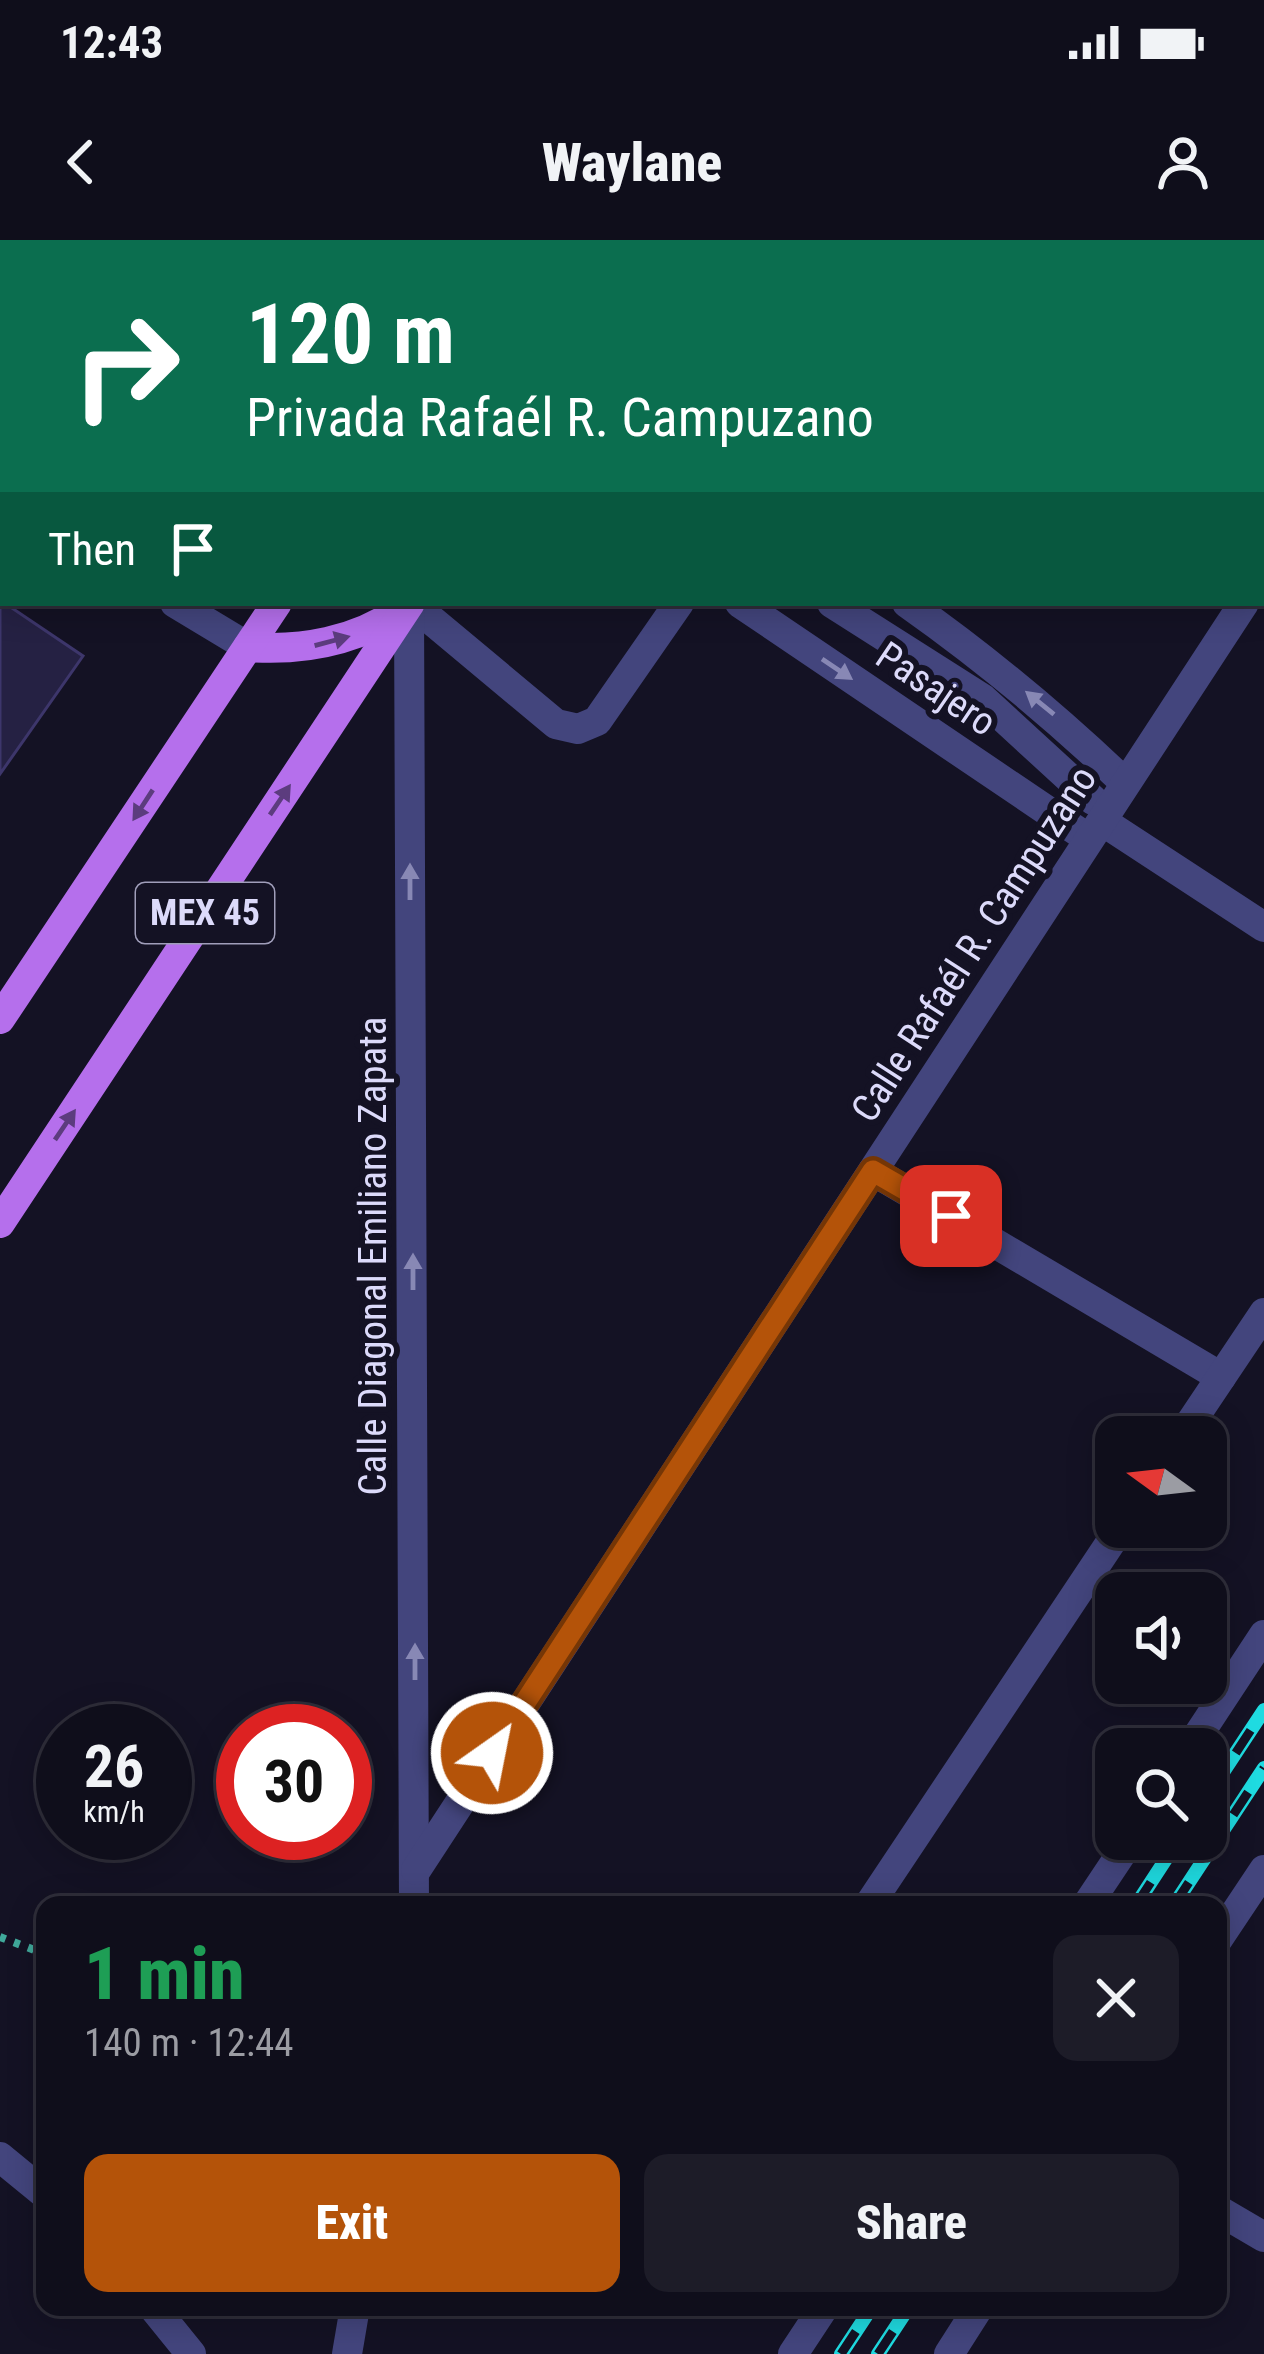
<!DOCTYPE html>
<meta charset="utf-8">
<style>
:root{--surface:#0f0e1b;--page:#1d1c28;--text:#f1f3f6;--muted:#9b9ca3;--line:#2f2e3a;--accent:#b45309}
body{margin:0;font-family:"Roboto Condensed",sans-serif;background:var(--page);color:var(--text);height:100vh;display:flex;flex-direction:column;font-size:45px;white-space:nowrap}
*{box-sizing:border-box;margin:0}
p{font-size:39px;color:var(--muted)}
.icon{flex:none;width:66px;height:66px;fill:none;stroke:currentColor;stroke-width:2;stroke-linecap:round;stroke-linejoin:round}
.map{position:relative;flex:1;overflow:hidden}
.sheet{position:absolute;left:36px;top:1656px;width:1191px;height:420px;display:flex;flex-direction:column;background:var(--surface);border-radius:24px;box-shadow:0 6px 30px #0003,0 0 0 3px var(--line)}
.sheet>*{flex:none}
.guide{position:absolute;left:0px;top:0px;width:1266px;height:366px;box-shadow:0 6px 30px #0003,0 0 0 3px var(--line);background:#0b6e4f;color:#fff;overflow:hidden}
.needle{width:78px;rotate:285deg}
.tools{position:absolute;left:1095px;top:1176px;display:grid;gap:24px}
.tools a{display:grid;place-items:center;width:132px;height:132px;border-radius:24px;background:var(--surface);box-shadow:0 6px 30px #0003,0 0 0 3px var(--line);font-size:60px}
.speed{position:absolute;left:36px;top:1464px;display:flex;gap:24px;font-size:60px;font-weight:700;text-align:center}
.speed>*{display:grid;place-content:center;width:156px;height:156px;border-radius:50%;background:var(--surface);box-shadow:0 6px 30px #0003,0 0 0 3px var(--line);line-height:1}
.speed small{font-size:30px;font-weight:400}
.speed .limit{border:18px solid #d22;background:#fff;color:#111}
.pin{position:absolute;display:grid;place-items:center;width:102px;height:102px;color:#fff;margin:-51px;border-radius:24px;box-shadow:0 6px 18px #0006}
.me{position:absolute;width:132px;margin:-66px;rotate:33deg;stroke-linejoin:round;filter:drop-shadow(0 0 9px #0008)}
.turn{display:flex;align-items:center;gap:42px;height:252px;padding:0 48px;font-size:54px}
.turn .icon{width:156px;height:156px;stroke-width:2.5}
.turn b{display:block;font-size:84px;line-height:102px}
.then{display:flex;align-items:center;height:114px;padding:0 48px;background:#0003;gap:24px;font-size:45px}
.round{display:grid;place-items:center;flex:none;width:126px;height:126px;border-radius:24px;background:var(--page)}
.headline{display:flex;align-items:center;justify-content:space-between;height:204px;padding:0 48px}
h1{font-size:72px;font-weight:800;line-height:90px;color:#1e9e55}
.action{display:flex;gap:24px;margin-top:auto;padding:24px 48px}
.action a{flex:1;height:138px;border-radius:24px;background:var(--accent);color:#fff;font-size:48px;font-weight:800;line-height:138px;text-align:center}
.action a+a{background:var(--page);color:var(--text)}
.status{display:flex;justify-content:space-between;align-items:center;height:84px;padding:0 60px;background:var(--surface);direction:ltr}
.status svg{height:33px;fill:currentColor}
header{display:flex;justify-content:space-between;align-items:center;height:156px;padding:0 48px;background:var(--surface);font-size:54px;font-weight:800}
.map>svg:first-child{display:block}
.building{fill:#252143;stroke:#3d366b;stroke-width:3}
.lines{fill:none;stroke-linecap:round;stroke-linejoin:round}
.path{stroke:#40a99b;stroke-width:8;stroke-dasharray:6 9;stroke-linecap:butt}
.minor{stroke:#43457d;stroke-width:30}
.major{stroke:#b56fec;stroke-width:30}
.rail-casing{stroke:#1fdbe1;stroke-width:14}
.rail{stroke:#141224;stroke-width:9;stroke-dasharray:27;stroke-linecap:butt}
.oneway{fill:#5c3c7e}
.oneway2{fill:#8888b5}
.route-casing{stroke:#753606;stroke-width:30}
.route{stroke:#b45309;stroke-width:21}
.labels{text-anchor:middle;dominant-baseline:central;stroke-width:12;stroke-linejoin:round;paint-order:stroke}
.shield{fill:#141224;stroke:#a09eba;stroke-width:3}
.shield-label{font-size:36px;font-weight:bold;fill:#dcdafa}
.street-label{font-size:39px;fill:#dcdafa;stroke:#141224}
</style>
<div class="status"><b>12:43</b><svg viewBox="0 0 49 12"><path d="M0 12V9h3v3zM5 12V6h3v6zM10 12V3h3v9zM15 12V0h3v12zM26 1h20v11H26zM47 4h2v5h-2z"/></svg></div>
<header><svg class="icon" aria-label="back" viewBox="0 0 24 24"><path d="M15 5l-7 7 7 7"/></svg>Waylane<svg class="icon" aria-label="person" viewBox="0 0 24 24"><circle cx="12" cy="8" r="4"/><path d="M4 21q1-7 8-7t8 7"/></svg></header>
<div class="map">
<svg width="1264" height="2114" viewBox="0 0 1264 2114">
<rect width="100%" height="100%" fill="#141224"/>
<polygon class="building" points="0,360 83,416 0,534"/>
<g class="lines">
<polyline class="path" points="0,1697 45,1714"/>
<g class="minor">
<polyline points="78,0 82,3"/>
<polyline points="293,0 298,3"/>
<polyline points="1169,0 1174,3"/>
<polyline points="1263,54 1264,55"/>
<polyline points="0,90 3,92"/>
<polyline points="0,249 3,250"/>
<polyline points="1263,334 1264,332"/>
<polyline points="175,363 248,407"/>
<polyline points="411,363 556,484 578,489 597,481 679,363"/>
<polyline points="740,363 1089,599"/>
<polyline points="832,363 983,459 1093,560"/>
<path d="M 907,363 C 985,418 1056,477 1125,543"/>
<polyline points="409,366 414,1665"/>
<polyline points="1102,581 1264,687"/>
<polyline points="873,931 1221,1137"/>
<polyline points="1181,1197 1264,1073"/>
<polyline points="1189,1509 1264,1395"/>
<polyline points="416,1630 1244,363"/>
<polyline points="869,1665 1121,1287"/>
<polyline points="1087,1665 1131,1599"/>
<polyline points="1218,1699 1264,1630"/>
<polyline points="0,1917 45,1954"/>
<polyline points="1218,1970 1264,1997"/>
<polyline points="153,2067 191,2114"/>
<polyline points="347,2114 355,2067"/>
<polyline points="793,2114 824,2067"/>
<polyline points="949,2114 979,2067"/>
</g>
<g class="major">
<polyline points="519,3 521,0"/>
<polyline points="651,3 653,0"/>
<path d="M 248,407 C 303,411 354,402 402,370"/>
<polyline points="0,779 277,363"/>
<polyline points="0,983 410,363"/>
</g>
<defs>
<g id="rail">
<polyline points="1206,1558 1264,1470"/>
<polyline points="1136,1665 1179,1599"/>
<polyline points="1174,1665 1264,1528"/>
<polyline points="841,2114 872,2067"/>
<polyline points="878,2114 909,2067"/>
</g>
</defs>
<use href="#rail" class="rail-casing"/>
<use href="#rail" class="rail"/>
</g>
<defs><path id="oneway-solid" d="M-6-.8H1V-3.2L6.5 0L1 3.2V.8H-6Z" transform="scale(3)"/></defs>
<g class="oneway">
<use href="#oneway-solid" transform="translate(332 401) rotate(-15)"/>
<use href="#oneway-solid" transform="translate(280 560) rotate(-56)"/>
<use href="#oneway-solid" transform="translate(143 565) rotate(123)"/>
<use href="#oneway-solid" transform="translate(65 885) rotate(-56)"/>
</g>
<g class="oneway2">
<use href="#oneway-solid" transform="translate(837 429) rotate(34)"/>
<use href="#oneway-solid" transform="translate(1040 463) rotate(-141)"/>
<use href="#oneway-solid" transform="translate(410 642) rotate(-90)"/>
<use href="#oneway-solid" transform="translate(413 1032) rotate(-90)"/>
<use href="#oneway-solid" transform="translate(415 1422) rotate(-90)"/>
</g>
<g class="lines">
<defs>
<polyline id="route" points="492,1513 873,931 951,976"/>
</defs>
<use href="#route" class="route-casing"/>
<use href="#route" class="route"/>
</g>
<g class="labels">
<rect class="shield" x="136" y="643" width="138" height="60" rx="9"/>
<g class="shield-label">
<text x="205" y="673">MEX 45</text>
</g>
<g class="street-label">
<text transform="translate(936 449) rotate(34)">Pasajero</text>
<text transform="translate(974 704) rotate(-57)">Calle Rafaél R. Campuzano</text>
<text transform="translate(373 1016) rotate(-90)">Calle Diagonal Emiliano Zapata</text>
</g>
</g>
</svg>
<div class="tools">
<a><svg class="needle" viewBox="-14 -14 28 28"><path d="M0-13l5 13h-10z" fill="#e53935"/><path d="M0 13l5-13h-10z" fill="#9b9ca3"/></svg></a>
<a><svg class="icon" aria-label="sound" viewBox="0 0 24 24"><path d="M4 9h4l5-4v14l-5-4H4zM17 9q2 3 0 6"/></svg></a>
<a><svg class="icon" aria-label="search" viewBox="0 0 24 24"><circle cx="10" cy="10" r="6"/><path d="M15 15l6 6"/></svg></a>
</div>
<div class="speed"><div>26<small>km/h</small></div><div class="limit">30</div></div>
<div class="pin" style="left:951px;top:976px;background:#d93025"><svg class="icon" aria-label="arrive" viewBox="0 0 24 24"><path d="M6 21V4h12l-3 4 3 4H6"/></svg></div>
<svg class="me" style="left:492px;top:1513px" viewBox="-20 -20 40 40"><circle r="17" fill="#b45309" stroke="#fff" stroke-width="3"/><path d="M0-11L8 9 0 5-8 9z" fill="#fff"/></svg>
<div class="guide">
<div class="turn"><svg class="icon" aria-label="right" viewBox="0 0 24 24"><path d="M7 20v-9h11M14 6l5 5-5 5"/></svg><div><b>120 m</b>Privada Rafaél R. Campuzano</div></div>
<div class="then">Then<svg class="icon" aria-label="arrive" viewBox="0 0 24 24"><path d="M6 21V4h12l-3 4 3 4H6"/></svg></div>
</div>
<section class="sheet">
<div class="headline"><div><h1>1 min</h1><p>140 m · 12:44</p></div><a class="round"><svg class="icon" aria-label="close" viewBox="0 0 24 24"><path d="M6 6l12 12M18 6L6 18"/></svg></a></div>
<div class="action"><a>Exit</a><a>Share</a></div>
</section>
</div>
